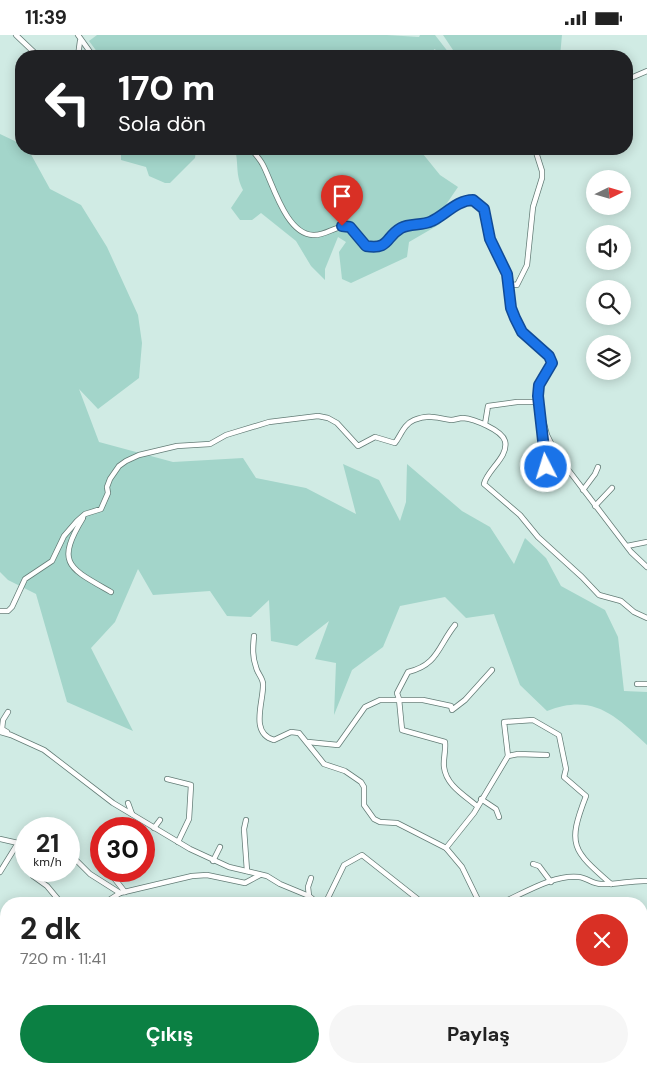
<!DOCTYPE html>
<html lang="tr">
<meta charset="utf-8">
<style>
:root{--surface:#fff;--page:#f6f6f6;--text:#222;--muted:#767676;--accent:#0b8043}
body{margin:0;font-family:"DM Sans",sans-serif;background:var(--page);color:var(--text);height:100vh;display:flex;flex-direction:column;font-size:19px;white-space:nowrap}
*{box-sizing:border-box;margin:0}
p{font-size:16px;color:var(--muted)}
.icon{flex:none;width:28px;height:28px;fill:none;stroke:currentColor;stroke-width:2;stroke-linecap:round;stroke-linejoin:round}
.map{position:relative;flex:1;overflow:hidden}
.panel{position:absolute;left:0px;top:862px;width:648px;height:176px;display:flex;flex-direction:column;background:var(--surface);border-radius:20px 20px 0 0;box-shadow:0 2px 12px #0003}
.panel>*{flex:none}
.top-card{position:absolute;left:15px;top:15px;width:618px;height:105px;border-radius:20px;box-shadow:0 2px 12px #0003;background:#202124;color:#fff;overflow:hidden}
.needle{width:32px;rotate:85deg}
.tools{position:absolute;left:586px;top:135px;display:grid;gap:10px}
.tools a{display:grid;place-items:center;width:45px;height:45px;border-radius:50%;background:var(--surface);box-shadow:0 2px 12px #0003;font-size:25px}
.speed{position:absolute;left:15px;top:782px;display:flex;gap:10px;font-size:25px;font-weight:700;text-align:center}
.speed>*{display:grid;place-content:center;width:65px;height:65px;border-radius:50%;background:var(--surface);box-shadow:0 2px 12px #0003;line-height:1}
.speed small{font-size:12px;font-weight:400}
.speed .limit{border:8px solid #d22;background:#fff;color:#111}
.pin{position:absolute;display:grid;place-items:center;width:42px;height:42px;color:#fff;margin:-51px -21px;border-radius:50% 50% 50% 0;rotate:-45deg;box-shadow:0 0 5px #0007}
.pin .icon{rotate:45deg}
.me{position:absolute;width:55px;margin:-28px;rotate:355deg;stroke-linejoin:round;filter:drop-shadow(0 0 4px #0008)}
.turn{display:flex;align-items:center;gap:18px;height:105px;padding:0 20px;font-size:22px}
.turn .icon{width:65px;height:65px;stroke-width:2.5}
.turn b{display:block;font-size:35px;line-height:42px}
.round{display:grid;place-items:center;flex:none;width:52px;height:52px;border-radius:26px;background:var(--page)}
.head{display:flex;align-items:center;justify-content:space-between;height:85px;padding:0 20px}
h1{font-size:30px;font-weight:700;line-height:38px}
.cta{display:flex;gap:10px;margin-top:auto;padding:10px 20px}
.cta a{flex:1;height:58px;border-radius:30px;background:var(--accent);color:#fff;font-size:20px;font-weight:700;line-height:58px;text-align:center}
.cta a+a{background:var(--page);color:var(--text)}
.status{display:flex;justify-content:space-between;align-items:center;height:35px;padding:0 25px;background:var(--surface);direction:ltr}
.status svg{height:14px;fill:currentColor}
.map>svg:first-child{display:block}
.green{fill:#a3d5ca}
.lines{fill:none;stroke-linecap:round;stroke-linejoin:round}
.minor-casing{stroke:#637c76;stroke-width:6}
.minor{stroke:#fff;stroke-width:4.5}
.route-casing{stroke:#114b97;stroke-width:12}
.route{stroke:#1a73e8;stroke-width:9}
</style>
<div class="status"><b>11:39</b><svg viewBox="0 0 49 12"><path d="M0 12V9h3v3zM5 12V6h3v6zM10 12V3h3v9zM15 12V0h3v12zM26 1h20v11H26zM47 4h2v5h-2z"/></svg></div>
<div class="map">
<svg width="647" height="1038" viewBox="0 0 647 1038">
<rect width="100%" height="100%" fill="#d0ebe4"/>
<g class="green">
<polygon points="97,0 387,0 419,2 420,0 435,0 449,18 447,20 434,14 433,21 97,21 98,18 89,6"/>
<polygon points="443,0 562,0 560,21 457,21"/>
<path d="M 0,99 L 21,109 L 21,114 L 28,114 L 50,154 L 81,170 L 107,212 L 138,280 L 142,308 L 139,343 L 98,374 L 79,354 L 99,407 L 173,427 L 243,423 L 256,443 L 306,453 L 356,479 L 343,429 L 379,445 L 400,486 L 406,467 L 407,429 L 462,476 L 490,492 L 514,529 L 525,503 L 546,523 L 561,551 L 605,575 L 618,602 L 624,656 L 647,657 L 647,710 C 615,680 593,658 547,676 L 520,650 L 494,579 L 466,583 L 445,562 L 400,571 L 383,612 L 352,635 L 334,680 L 336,628 L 315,624 L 329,586 L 297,611 L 271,606 L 269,565 L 251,582 L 227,581 L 210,556 L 153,560 L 138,534 L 115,587 L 91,613 L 133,696 L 67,667 L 36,559 L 8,545 L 0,537 Z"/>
<polygon points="121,114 196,114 195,123 170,148 165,148 149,141 146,132 121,125"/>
<path d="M 235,114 L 453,114 L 458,120 L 423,119 L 440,140 L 458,152 L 443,174 L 440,189 L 409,207 L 407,222 L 351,248 L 342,244 L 339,217 L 346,207 L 338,202 L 325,234 L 325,245 L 311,231 L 296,206 L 261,178 L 252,185 L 240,185 L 231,173 L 243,155 C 235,139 239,130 235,114 Z"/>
</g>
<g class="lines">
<defs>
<g id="minor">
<polyline points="16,0 38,21"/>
<polyline points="78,0 93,21"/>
<polyline points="78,21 80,6"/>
<polyline points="626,45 647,36"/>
<path d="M 251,114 C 255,119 260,124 263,130 C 273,149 286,199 313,200 C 325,201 335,191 347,191 L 366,211 C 391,215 385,202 401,193 C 410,188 422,191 432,186 C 445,180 457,165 473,165 L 485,174 L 490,205 L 507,239 L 511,273 L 515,283 L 522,297 L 549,321 L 552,328 L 539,350 L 538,367 L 547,400 L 557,420 L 631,517 L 647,532"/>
<polyline points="508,249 517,250 527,230 533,172 542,143 542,136 535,114"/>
<polyline points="540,380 546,433"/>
<polyline points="485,389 488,371 517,367 538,367 538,369"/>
<polyline points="583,455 595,439 598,432"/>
<polyline points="595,471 612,453"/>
<path d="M 83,483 C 55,529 69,533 111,557"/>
<polyline points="627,511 647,507"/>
<path d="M 0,576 L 8,576 L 12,572 L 25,544 L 52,526 L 64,501 L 77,486 L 85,479 L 101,474 L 108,458 L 107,452 L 110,444 L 119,431 L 126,426 L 139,420 L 177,411 L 210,409 L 226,400 L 269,387 L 318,381 L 328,383 L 337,388 L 358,411 L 375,402 L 395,408 C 401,400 404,389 414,385 C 430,379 436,383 451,385 C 455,385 459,383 463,383 C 474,384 502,395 505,406 C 509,422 487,435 484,449 L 520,480 L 538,502 L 582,542 L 599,560 L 621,566 L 634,577 L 647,583"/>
<path d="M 455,590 C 438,611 438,630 408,637 L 397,658 L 399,664 L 402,695 L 445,707 C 446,716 443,724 444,732 C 446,750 464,760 477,771"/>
<path d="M 254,601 C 253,612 252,621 256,632 C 257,638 263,643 263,649 C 264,666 249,698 274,705 L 291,697 L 299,698 L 324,729 L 345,736 L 361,747 L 364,752 L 364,770 L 374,784 L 380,787 L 397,788 L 446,813 L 462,832 L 480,869"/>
<polyline points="637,649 647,649"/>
<polyline points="0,697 11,700 44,715 113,768 190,814 229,832 267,841 280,849 309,861 319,869"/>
<polyline points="7,697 2,694 3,685 8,677"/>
<polyline points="308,707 338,710 365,672 380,665 423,665 451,671 452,675 465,665 492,635"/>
<polyline points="508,721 518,719 547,720"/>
<polyline points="167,744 191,750 189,784 178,807"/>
<polyline points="481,764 496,774 499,782"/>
<polyline points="128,768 132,779"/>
<polyline points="246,785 244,794 247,836"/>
<polyline points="154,793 160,785"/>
<polyline points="0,804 18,808 26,807"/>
<path d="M 446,813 L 474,778 L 508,721 L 504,687 L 533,685 L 559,700 L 566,734 L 564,742 L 586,761 C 567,810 572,815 611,849"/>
<polyline points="69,818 90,839 120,858"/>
<polyline points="213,826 220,812"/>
<polyline points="533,829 539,831 551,847"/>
<polyline points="113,836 114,843 125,857"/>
<polyline points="0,837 18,808"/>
<polyline points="33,841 47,851 62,869"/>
<polyline points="309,861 308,852 311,843"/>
<polyline points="103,869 120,858 192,841 207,840 245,848 260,840"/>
<polyline points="325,869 344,830 362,820 424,869"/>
<path d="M 499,869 C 523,859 553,839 579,842 C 587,843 593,849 601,849 C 617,850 631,845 647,846"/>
<polyline points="641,926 647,925"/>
<polyline points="0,948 6,947"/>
<polyline points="566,1032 575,1038"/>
<polyline points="94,1038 102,1032"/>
<polyline points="421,1038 421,1032"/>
</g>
</defs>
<use href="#minor" class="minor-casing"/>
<use href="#minor" class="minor"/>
</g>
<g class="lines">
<defs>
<path id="route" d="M 342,191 L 350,192 L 366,211 C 390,215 385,202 401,193 C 410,188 422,191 432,186 C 445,180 457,165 473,165 L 484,174 L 490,204 L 507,239 L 511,273 L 515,283 L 522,297 L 549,321 L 552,328 L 539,350 L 538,361 L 546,432"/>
</defs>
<use href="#route" class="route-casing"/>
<use href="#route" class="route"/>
</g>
</svg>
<div class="tools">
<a><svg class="needle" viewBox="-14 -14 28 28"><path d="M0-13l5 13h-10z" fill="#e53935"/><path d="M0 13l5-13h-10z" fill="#767676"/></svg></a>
<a><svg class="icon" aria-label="sound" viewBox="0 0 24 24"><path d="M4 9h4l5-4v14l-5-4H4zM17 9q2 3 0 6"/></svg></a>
<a><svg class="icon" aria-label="search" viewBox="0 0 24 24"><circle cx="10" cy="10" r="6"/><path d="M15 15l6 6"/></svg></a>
<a><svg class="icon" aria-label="layers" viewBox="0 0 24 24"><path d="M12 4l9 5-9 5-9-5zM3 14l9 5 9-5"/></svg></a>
</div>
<div class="speed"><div>21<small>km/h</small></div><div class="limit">30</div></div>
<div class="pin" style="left:342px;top:191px;background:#d93025"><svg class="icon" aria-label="arrive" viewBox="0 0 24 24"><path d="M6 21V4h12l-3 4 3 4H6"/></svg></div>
<svg class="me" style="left:546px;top:432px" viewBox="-20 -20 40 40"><circle r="17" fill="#1a73e8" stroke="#fff" stroke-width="3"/><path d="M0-11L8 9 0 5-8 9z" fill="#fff"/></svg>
<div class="top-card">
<div class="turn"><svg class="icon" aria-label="left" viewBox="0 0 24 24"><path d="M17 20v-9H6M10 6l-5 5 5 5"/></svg><div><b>170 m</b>Sola dön</div></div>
</div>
<section class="panel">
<div class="head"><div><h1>2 dk</h1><p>720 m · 11:41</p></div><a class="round" style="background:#d93025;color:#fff"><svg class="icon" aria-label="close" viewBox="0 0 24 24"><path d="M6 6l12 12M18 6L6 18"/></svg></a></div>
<div class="cta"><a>Çıkış</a><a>Paylaş</a></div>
</section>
</div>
